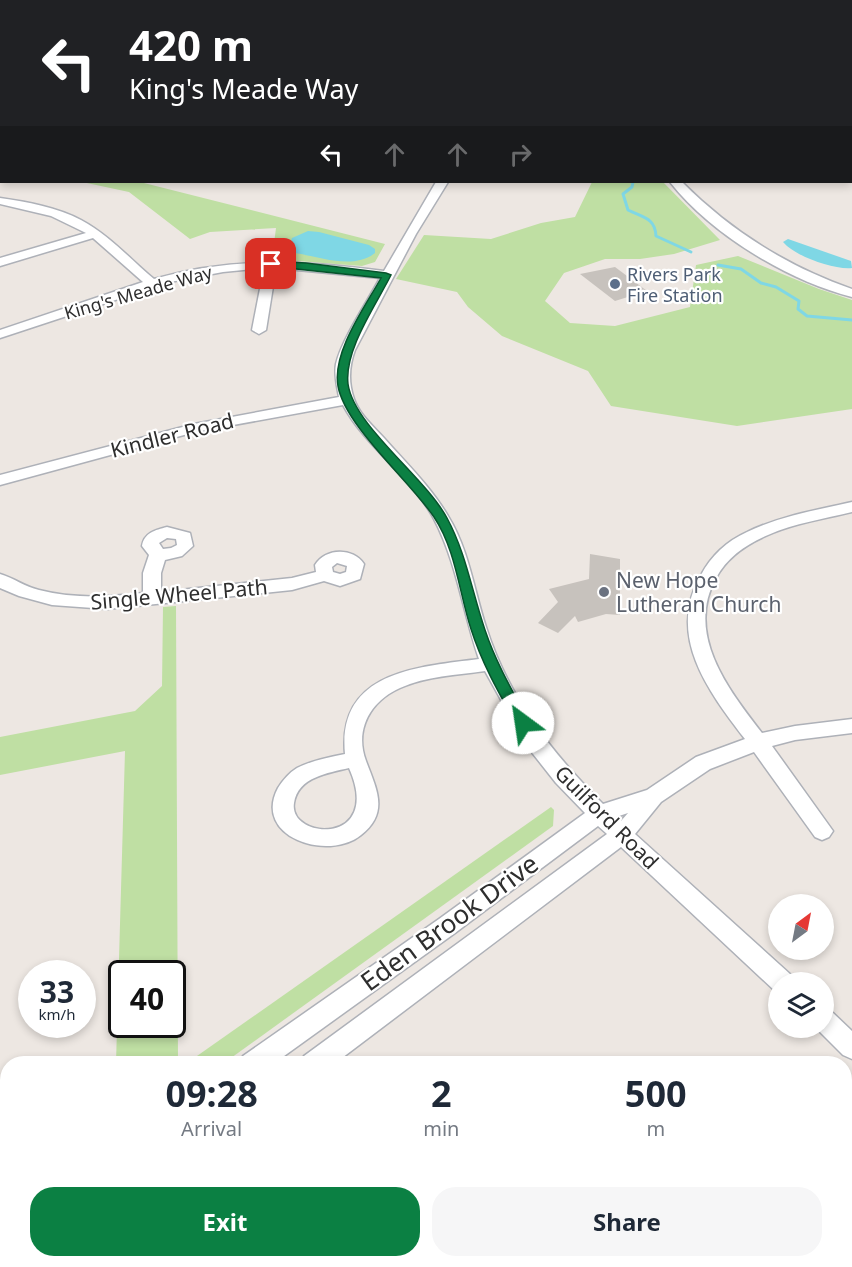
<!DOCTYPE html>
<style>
:root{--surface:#fff;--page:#f6f6f7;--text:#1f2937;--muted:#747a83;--accent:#0b8043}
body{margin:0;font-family:"Noto Sans",sans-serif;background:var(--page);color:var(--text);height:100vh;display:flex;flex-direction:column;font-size:22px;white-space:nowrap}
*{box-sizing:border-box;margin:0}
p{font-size:20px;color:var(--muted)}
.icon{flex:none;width:33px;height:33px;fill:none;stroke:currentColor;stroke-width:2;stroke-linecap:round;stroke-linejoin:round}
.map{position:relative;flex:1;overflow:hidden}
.side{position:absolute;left:0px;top:1056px;width:852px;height:212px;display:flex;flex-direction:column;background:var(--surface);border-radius:24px 24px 0 0;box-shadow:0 3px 9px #0003}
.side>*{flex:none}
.hud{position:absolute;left:0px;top:0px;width:852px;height:183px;box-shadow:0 3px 9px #0003;background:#202124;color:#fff;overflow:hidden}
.needle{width:39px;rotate:32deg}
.fabs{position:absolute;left:768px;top:894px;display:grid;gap:12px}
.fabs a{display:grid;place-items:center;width:66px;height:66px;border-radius:50%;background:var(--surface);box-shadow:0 3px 9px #0003;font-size:30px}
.speed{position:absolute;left:18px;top:960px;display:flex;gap:12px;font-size:30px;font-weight:700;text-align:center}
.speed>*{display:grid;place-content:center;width:78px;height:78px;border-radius:50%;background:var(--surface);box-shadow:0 3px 9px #0003;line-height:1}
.speed small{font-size:15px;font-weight:400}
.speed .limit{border:3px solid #111;border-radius:9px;background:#fff;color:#111}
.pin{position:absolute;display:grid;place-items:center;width:51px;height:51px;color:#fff;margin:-26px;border-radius:12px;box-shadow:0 3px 9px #0006}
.me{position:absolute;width:66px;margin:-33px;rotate:329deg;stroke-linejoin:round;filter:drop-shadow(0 0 4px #0008)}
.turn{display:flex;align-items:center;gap:21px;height:126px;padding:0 30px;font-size:27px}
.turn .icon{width:78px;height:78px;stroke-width:2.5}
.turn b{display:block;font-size:42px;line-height:51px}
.lanes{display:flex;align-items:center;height:57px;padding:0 30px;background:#0003;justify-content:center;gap:30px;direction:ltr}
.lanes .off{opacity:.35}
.eta{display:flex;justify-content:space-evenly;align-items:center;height:102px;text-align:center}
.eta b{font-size:36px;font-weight:700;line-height:42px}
.action{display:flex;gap:12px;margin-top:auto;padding:12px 30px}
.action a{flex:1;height:69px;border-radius:24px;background:var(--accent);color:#fff;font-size:24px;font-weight:700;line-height:69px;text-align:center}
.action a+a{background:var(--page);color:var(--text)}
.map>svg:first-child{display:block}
.green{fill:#bfdfa3;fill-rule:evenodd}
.water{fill:#7fd7e5}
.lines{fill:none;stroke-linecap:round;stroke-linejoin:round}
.stream{stroke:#7fd7e5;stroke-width:3}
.building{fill:#c7c2bd}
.minor-casing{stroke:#aeb1b8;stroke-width:3}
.highway-casing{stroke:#c4c4c4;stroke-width:3}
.minor{fill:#fff;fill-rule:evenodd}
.highway{fill:#f19269;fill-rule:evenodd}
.route{fill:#0b8043;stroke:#07532c;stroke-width:1.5}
.service-dot{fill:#5c6f8a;stroke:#fff;stroke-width:2}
.worship-dot{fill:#6b7280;stroke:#fff;stroke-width:2}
.labels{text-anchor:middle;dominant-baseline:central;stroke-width:4.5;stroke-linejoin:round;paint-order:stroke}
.far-service-label{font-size:18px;fill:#4e5e75;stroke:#fff;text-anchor:start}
.far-street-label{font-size:18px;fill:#2e2e2e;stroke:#fff}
.street-label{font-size:21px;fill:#2e2e2e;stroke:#fff}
.worship-label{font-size:21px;fill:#5b616d;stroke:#fff;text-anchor:start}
.near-street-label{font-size:26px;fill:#2e2e2e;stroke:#fff}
</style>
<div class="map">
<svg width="852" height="1267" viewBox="0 0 852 1267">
<rect width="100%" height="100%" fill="#ede7e2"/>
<g class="green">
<polygon points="82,182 140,182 385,244 375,262 362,266 272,259 276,228 210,232 190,239 129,192"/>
<polygon points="592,182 663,182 720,240 674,254 640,259 605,259 564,273 545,301 570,323 615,326 690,307 696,265 738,256 819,289 852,300 852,409 737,426 611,406 588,371 502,336 468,307 457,292 396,279 424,235 491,239 541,223 575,217"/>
<path d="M 176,606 L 178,1063 L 116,1063 L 125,751 L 0,775 L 0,737 L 135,711 L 162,686 L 163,607 ZM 122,974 L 172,974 L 172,1024 L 122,1024 Z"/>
<polygon points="551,807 554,810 553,826 224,1063 187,1063"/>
</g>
<g class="water">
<path d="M 308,231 L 319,232 L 369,245 L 375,249 L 375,253 C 354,270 320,257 295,253 L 289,250 L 292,238 Z"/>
<path d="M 788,239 L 851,261 L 852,268 C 833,270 795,256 783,242 Z"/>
</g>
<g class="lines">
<g class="stream">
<path d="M 633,182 L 632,187 L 623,194 L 628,210 C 644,218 655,218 656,236 L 691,252"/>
<polyline points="718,265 741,269 761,283 776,287 799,301 798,309 807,316 852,320"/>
</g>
</g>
<g class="building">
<polygon points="615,267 647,291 615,301 580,274"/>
<polygon points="590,554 620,559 620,615 606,614 578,622 575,616 558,633 538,623 558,602 549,589 589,579"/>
</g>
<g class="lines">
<defs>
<g id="minor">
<polygon points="153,0 200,0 151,2"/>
<polygon points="307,0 328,0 330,2 308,2"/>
<polygon points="730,0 740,0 741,2 731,2"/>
<polygon points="757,0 769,0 755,2"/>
<rect x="0" y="5" width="2" height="4"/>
<polygon points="850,42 852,43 852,49 850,48"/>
<rect x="0" y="110" width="2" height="6"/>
<path d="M 436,182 L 448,182 L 416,234 L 355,350 C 349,366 348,382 354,399 C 359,414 373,426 384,438 C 406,463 431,487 448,516 C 469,550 474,590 486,627 C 508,697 552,753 603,804 L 647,790 L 696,757 L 745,739 C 708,691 666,635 701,575 C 711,556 727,541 747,532 C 780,516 817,510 852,502 L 852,512 C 824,519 795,523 768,535 C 747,544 727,557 716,578 C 685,634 728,689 762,733 L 795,726 L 852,719 L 852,733 L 795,740 L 772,746 L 833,831 L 829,837 L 822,840 L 815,837 L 754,752 L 710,769 L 661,802 L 635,834 L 790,974 L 793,982 L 778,982 L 778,991 L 774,990 L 621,847 L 334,1064 L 301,1064 L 304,1056 L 607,834 L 598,826 L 455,933 L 273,1064 L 240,1064 L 243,1056 L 439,919 L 585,813 L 556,783 L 526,745 L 485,671 C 457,675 426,676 400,688 C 371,701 354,729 366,761 C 376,788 390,813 361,835 C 328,862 252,837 278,788 C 283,780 289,773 297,768 C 311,761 329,757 345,754 C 337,671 418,667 479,659 C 463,613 457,563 434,519 C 411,476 366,448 343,405 L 195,432 L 0,485 L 0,475 L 194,424 L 339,397 C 337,386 334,375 336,364 C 342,339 367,302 380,278 L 276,268 L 266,330 L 259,334 L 252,330 L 264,268 L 223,272 L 170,282 L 0,338 L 0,330 L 143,282 L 93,238 L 0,266 L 0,258 L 86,233 L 51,216 L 0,204 L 0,198 C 27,202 57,207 81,220 C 109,235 130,259 154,279 C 233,256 304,261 384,271 ZM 349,768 C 384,846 288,840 294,803 C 298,777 328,773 349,768 ZM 628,813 L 621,821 L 616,817 Z"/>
<path d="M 670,182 L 682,182 C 731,231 786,266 852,289 L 852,297 C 788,281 711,234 670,182 Z"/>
<path d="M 167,527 L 190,533 L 193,546 L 182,556 L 165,560 L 161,573 L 161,592 L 292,578 L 316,572 L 315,565 C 325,548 353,547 364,564 L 360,579 L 340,586 L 324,581 L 292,590 L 107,609 L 52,605 L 19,596 L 0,588 L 0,574 C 14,578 25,587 39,590 C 74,599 109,597 143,593 L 143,573 L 149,555 L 142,546 C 144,533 155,530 167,527 ZM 167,538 L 176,539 L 177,545 L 171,548 L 163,549 L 159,543 ZM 337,563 L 347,566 L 346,572 L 340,574 L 333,572 L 332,567 Z"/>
<polygon points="824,1009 832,1012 852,1031 852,1059 843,1055 816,1028 824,1028"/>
<polygon points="8,1234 8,1260 12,1260 0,1265 0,1237"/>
</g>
<g id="highway">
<polygon points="595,0 612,0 613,2 596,2"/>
<polygon points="623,0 637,0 638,2 624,2"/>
<polygon points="668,0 683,0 684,2 669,2"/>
<rect x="850" y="64" width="2" height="8"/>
<rect x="850" y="86" width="2" height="9"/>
</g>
</defs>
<use href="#minor" class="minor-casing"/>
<use href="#highway" class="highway-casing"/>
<use href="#minor" class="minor"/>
<use href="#highway" class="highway"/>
</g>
<path class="route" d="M 271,261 L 306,263 L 386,273 L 391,275 C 376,305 344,350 348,384 C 354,426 425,477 447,518 C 466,553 472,592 485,630 C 496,663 513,692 530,723 L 528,727 L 518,727 C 500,695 482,664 471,629 C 459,592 456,550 434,517 C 409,480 345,426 338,386 C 332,352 365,307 381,278 L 268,266 L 267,264 Z"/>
<circle class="service-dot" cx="615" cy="284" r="6"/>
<circle class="worship-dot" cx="604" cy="592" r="6"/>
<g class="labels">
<g class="far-service-label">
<text x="627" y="274">Rivers Park<tspan x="627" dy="21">Fire Station</tspan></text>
</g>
<g class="far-street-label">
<text transform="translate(138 292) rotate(-16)">King's Meade Way</text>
</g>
<g class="street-label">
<text transform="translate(172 435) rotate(-14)">Kindler Road</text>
<text transform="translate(179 594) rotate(-5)">Single Wheel Path</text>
<text transform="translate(607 817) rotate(45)">Guilford Road</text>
</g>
<g class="worship-label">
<text x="616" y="580">New Hope<tspan x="616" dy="24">Lutheran Church</tspan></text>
</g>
<g class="near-street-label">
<text transform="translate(449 922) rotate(-36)">Eden Brook Drive</text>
</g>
</g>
</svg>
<div class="fabs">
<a><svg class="needle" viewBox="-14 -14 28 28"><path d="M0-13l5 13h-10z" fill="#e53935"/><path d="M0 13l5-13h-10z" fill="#747a83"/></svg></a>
<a><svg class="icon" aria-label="layers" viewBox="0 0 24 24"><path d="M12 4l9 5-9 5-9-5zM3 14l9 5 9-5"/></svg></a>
</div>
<div class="speed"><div>33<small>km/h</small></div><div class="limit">40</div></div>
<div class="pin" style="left:271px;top:264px;background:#d93025"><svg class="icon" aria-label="arrive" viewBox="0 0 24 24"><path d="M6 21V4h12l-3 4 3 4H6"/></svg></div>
<svg class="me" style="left:523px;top:723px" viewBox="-20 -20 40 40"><circle r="19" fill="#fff"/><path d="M0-13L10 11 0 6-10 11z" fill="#0b8043"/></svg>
<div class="hud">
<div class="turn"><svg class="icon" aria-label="left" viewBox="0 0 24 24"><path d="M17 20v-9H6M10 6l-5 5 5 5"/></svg><div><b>420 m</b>King's Meade Way</div></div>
<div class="lanes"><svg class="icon" aria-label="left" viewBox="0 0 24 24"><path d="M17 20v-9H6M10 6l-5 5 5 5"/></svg><svg class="icon off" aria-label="ahead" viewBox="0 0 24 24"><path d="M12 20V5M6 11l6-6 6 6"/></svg><svg class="icon off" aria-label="ahead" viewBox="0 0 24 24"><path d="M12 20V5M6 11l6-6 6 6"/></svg><svg class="icon off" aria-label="right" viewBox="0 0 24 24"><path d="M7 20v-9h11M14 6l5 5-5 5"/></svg></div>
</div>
<section class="side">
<div class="eta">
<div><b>09:28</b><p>Arrival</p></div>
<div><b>2</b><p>min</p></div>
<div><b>500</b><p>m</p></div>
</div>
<div class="action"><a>Exit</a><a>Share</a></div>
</section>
</div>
